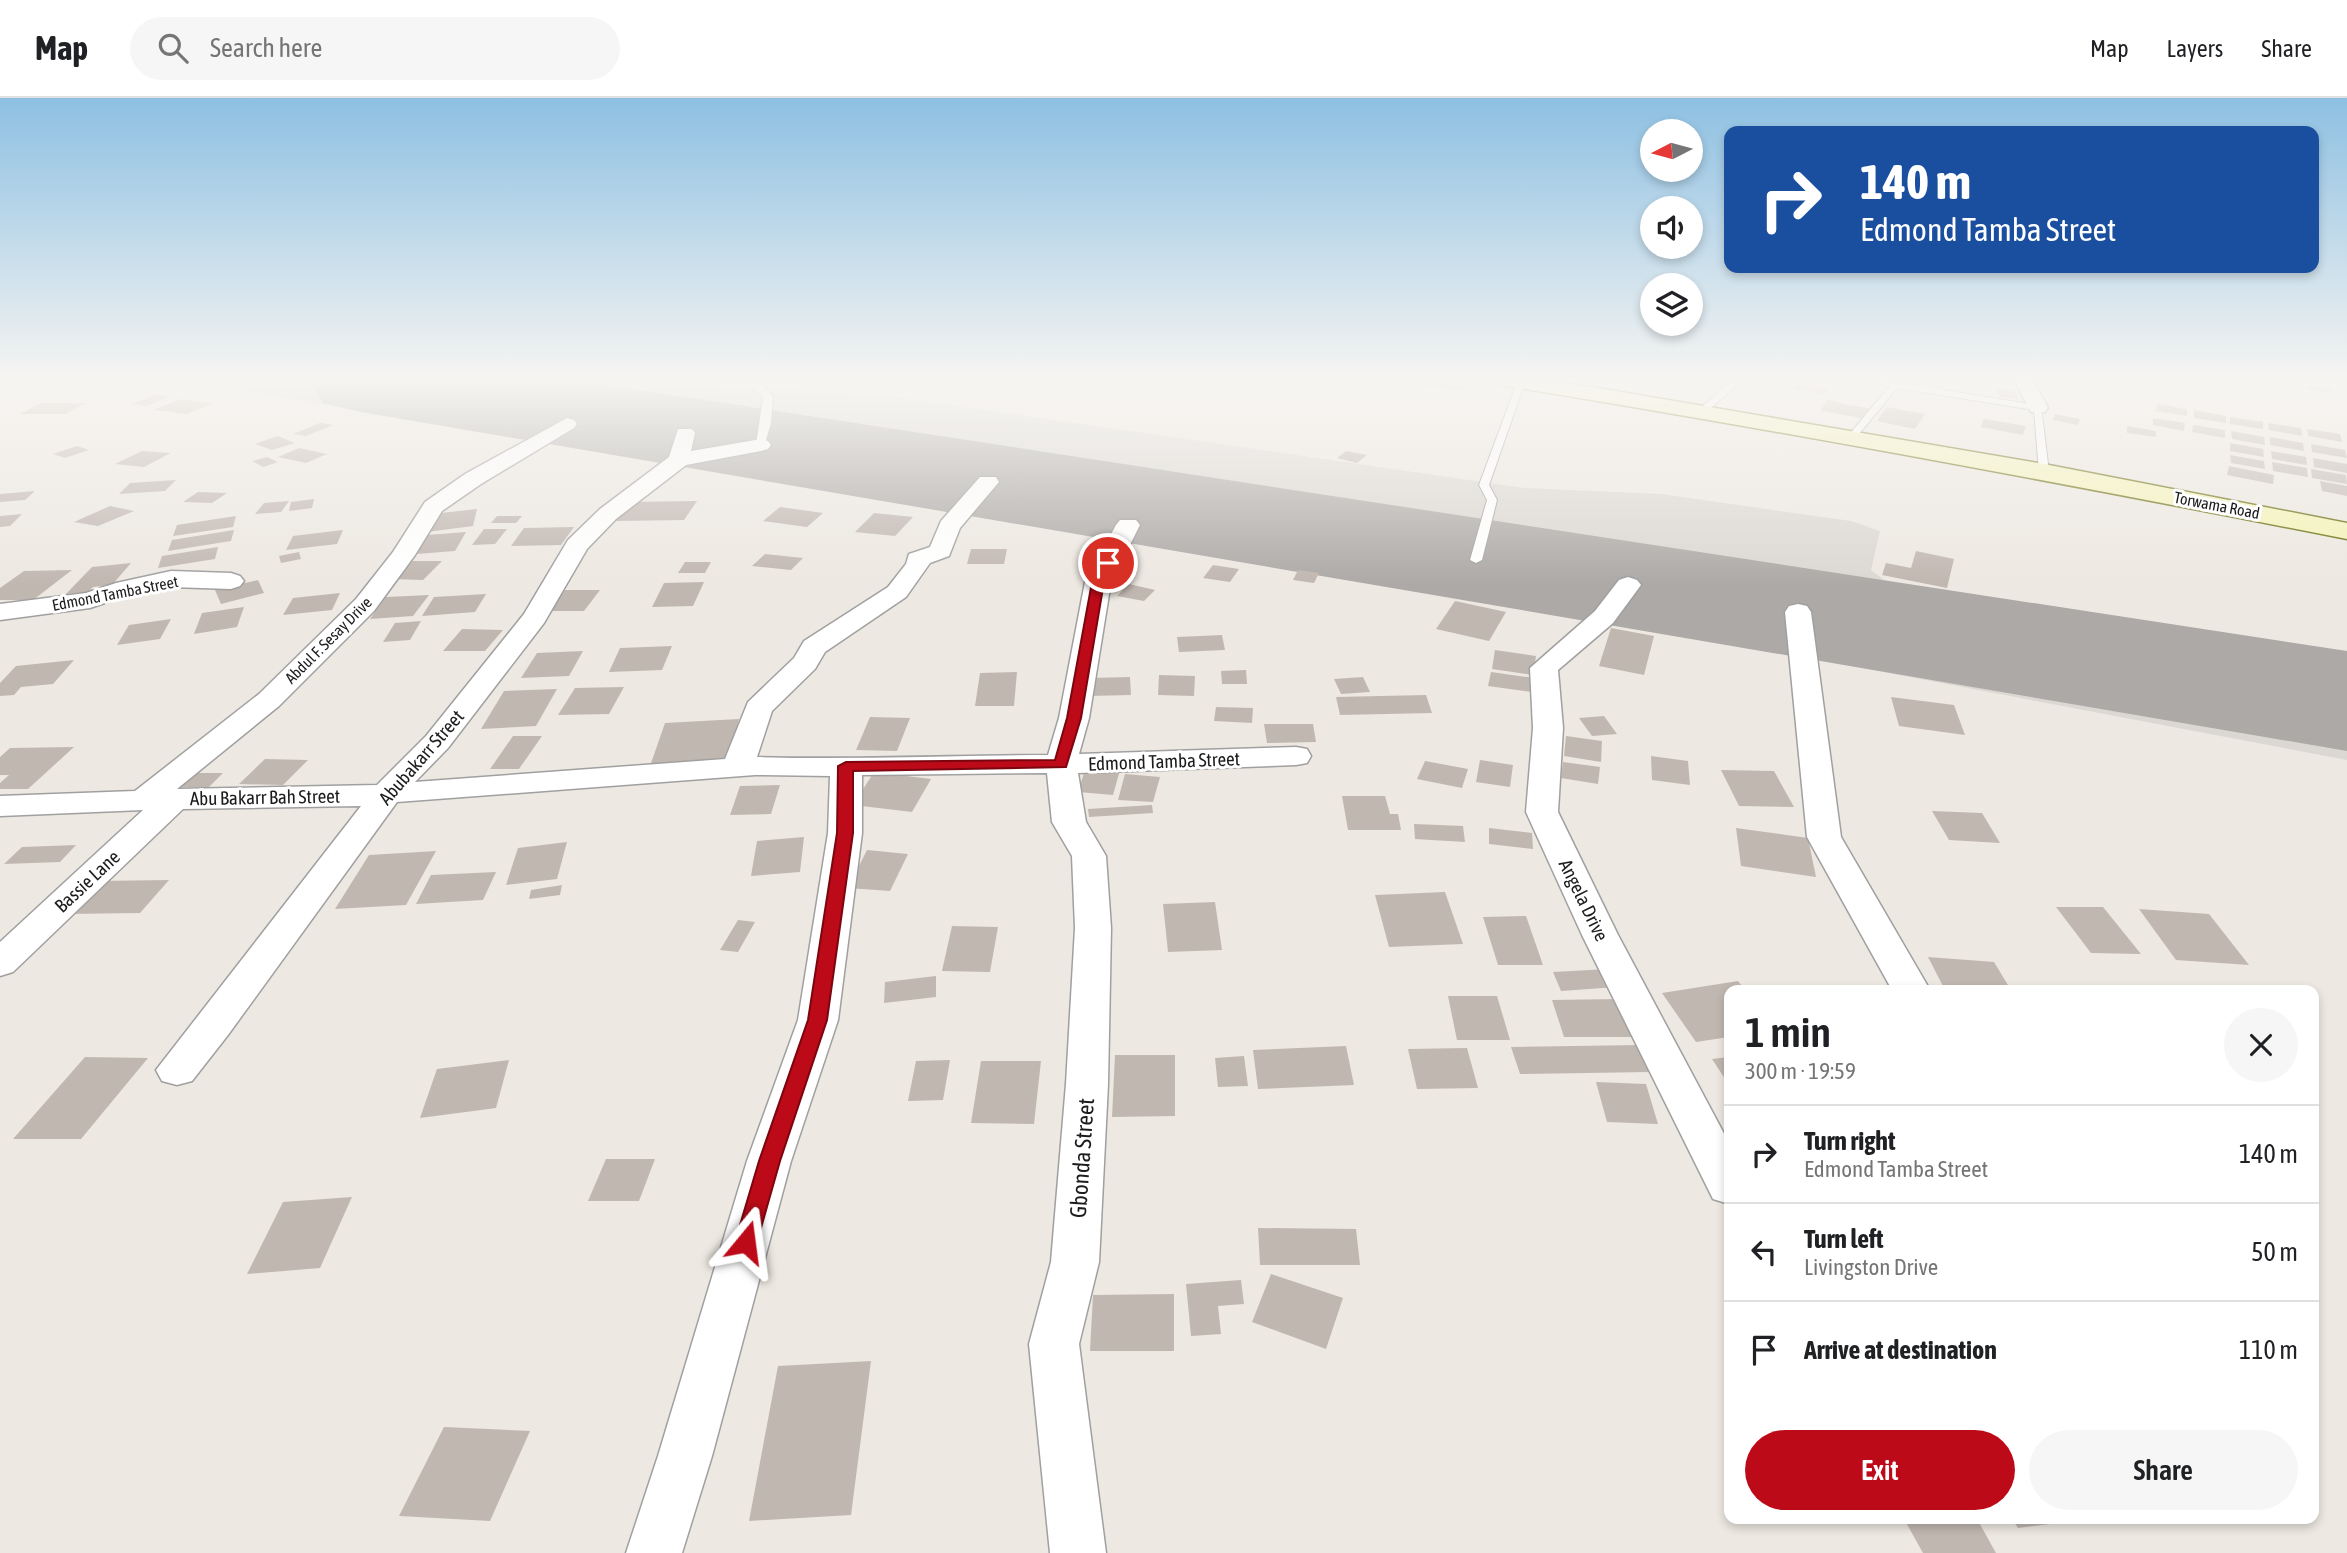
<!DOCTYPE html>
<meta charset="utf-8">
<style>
:root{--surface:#fff;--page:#f6f6f6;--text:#202124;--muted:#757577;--line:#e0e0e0;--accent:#bd0a18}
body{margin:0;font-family:"Asap Condensed",sans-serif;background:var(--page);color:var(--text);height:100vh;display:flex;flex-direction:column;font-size:26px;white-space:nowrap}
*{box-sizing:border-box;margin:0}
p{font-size:23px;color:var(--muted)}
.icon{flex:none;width:38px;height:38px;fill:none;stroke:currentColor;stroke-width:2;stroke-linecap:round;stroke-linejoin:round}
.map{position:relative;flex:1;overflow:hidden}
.side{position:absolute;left:1724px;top:887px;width:595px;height:539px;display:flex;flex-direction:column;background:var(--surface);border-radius:14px;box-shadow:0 4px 10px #0003}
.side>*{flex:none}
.hud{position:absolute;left:1724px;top:28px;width:595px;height:147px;border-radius:14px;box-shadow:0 4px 10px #0003;background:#1a4fa0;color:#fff;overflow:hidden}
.needle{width:46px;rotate:264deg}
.tools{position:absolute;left:1640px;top:21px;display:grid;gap:14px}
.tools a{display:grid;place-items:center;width:63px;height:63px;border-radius:50%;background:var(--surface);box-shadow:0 4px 10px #0003;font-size:35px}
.pin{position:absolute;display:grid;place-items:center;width:60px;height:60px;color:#fff;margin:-30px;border:4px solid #fff;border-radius:50%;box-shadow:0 2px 7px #0007}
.me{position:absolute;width:77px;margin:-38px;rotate:16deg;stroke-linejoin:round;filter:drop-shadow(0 0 5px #0008)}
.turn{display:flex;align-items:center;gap:24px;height:147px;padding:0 21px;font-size:32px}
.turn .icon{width:91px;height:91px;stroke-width:2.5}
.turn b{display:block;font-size:49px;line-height:60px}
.round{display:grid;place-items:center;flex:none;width:74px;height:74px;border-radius:37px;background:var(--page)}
.headline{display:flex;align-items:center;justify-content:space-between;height:119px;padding:0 21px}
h1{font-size:42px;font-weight:600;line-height:52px}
.cta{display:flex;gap:14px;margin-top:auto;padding:14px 21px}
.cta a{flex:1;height:80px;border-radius:42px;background:var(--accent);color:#fff;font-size:28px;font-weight:600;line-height:80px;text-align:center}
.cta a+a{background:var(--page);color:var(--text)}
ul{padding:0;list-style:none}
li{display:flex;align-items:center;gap:21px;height:98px;padding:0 21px;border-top:2px solid var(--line)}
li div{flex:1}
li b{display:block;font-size:26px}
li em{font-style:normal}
header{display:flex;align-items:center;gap:42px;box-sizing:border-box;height:98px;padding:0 35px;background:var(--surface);border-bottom:2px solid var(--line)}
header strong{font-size:33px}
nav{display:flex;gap:38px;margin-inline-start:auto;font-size:24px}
.search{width:490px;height:63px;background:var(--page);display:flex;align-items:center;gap:18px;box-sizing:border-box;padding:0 24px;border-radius:38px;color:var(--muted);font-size:26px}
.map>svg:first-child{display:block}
.airport{fill:#dbd8d3}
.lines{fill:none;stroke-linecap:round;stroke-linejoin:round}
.runway{fill:#aca9a6;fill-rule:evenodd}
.building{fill:#c1b7b1}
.service-casing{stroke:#a0a0a0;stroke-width:2}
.minor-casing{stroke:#a0a0a0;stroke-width:3}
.secondary-casing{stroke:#686b0a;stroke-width:3}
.service{fill:#fff;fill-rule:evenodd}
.minor{fill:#fff;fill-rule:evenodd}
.secondary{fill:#f5f4b7;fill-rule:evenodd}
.route{fill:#bd0a18;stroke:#7b0610;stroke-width:2}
.labels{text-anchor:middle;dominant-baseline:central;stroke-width:6;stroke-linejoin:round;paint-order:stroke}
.far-street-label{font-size:16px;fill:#1c1c1c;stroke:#fff}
.street-label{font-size:19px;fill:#1c1c1c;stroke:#fff}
.near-street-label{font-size:23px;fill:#1c1c1c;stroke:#fff}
</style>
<header>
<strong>Map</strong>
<div class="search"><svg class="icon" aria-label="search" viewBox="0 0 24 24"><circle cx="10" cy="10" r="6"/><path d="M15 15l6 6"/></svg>Search here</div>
<nav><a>Map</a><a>Layers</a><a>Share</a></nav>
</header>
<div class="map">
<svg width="2347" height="1455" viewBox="0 0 2347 1455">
<rect width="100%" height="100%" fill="#ede8e1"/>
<polygon class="airport" points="176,282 627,282 894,299 1524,390 1661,396 1851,423 1880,433 1871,472 1884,482 1939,496 2347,556 2347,662 1609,522 1169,433 584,351"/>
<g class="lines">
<polygon class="runway" points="308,282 574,282 2347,553 2347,653 361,314 323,305"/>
</g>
<g class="building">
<polygon points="1426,282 1428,282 1465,287 1462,293 1422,288"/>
<polygon points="1900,282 1943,282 1942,290"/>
<polygon points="2269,282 2294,282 2302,284 2299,289"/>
<polygon points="1796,285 1828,290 1825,296 1793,291"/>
<polygon points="2310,286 2331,290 2328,295 2306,291"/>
<polygon points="1995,290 2014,292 2019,301 2000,299"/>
<polygon points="157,296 172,298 147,308 132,306"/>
<polygon points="180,301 213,305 187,316 154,312"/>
<polygon points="1827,301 1845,306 1873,311 1868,321 1821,313"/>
<polygon points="41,305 86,305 65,316 20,316"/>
<polygon points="2157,306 2187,311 2187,318 2156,313"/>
<polygon points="1887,309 1925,316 1915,331 1877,323"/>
<polygon points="2194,312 2226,318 2226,325 2194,320"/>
<polygon points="2055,316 2080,321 2078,327 2053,322"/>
<polygon points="2230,319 2263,324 2263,331 2230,326"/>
<polygon points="2153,320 2185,325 2184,333 2153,327"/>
<polygon points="1984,321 2026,328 2023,337 1981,329"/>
<polygon points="320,325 333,327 306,338 293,336"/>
<polygon points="2268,325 2301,330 2302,338 2269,332"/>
<polygon points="2193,327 2225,332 2225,340 2192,334"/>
<polygon points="2127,328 2156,333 2156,339 2127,335"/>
<polygon points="2307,331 2340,336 2342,344 2308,338"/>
<polygon points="2231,333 2264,339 2265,347 2232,341"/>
<polygon points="278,338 295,345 272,352 255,346"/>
<polygon points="2270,339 2303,345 2304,353 2270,347"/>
<polygon points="2230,345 2263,351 2264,359 2230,353"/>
<polygon points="2311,346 2345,352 2347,360 2312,354"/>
<polygon points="77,348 89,352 65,360 53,356"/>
<polygon points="299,350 327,356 306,365 278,359"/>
<polygon points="142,353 171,355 144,369 115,366"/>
<polygon points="1346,353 1367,357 1357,365 1337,360"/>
<polygon points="2271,353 2306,359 2307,367 2272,361"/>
<polygon points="2230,357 2264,363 2265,371 2231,365"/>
<polygon points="267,359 278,364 263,369 252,363"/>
<polygon points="2313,360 2347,366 2347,375 2314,369"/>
<polygon points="2272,364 2307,370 2308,379 2273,373"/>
<polygon points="2229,368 2274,377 2273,386 2227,377"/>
<polygon points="2311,371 2346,377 2347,386 2312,380"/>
<polygon points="176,382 165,393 119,396 130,385"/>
<polygon points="2320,383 2347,388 2347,398 2322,393"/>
<polygon points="35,393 25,402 0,404 0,396"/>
<polygon points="198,394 227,395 212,405 183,404"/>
<polygon points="314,401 312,410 289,413 291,404"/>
<polygon points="289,403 281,414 255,416 264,405"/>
<polygon points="697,403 684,422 614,423 628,404"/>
<polygon points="110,408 134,413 98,428 74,424"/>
<polygon points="780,409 823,415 807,429 763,423"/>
<polygon points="477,411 473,428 427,434 432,416"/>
<polygon points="874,415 913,419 895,438 855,434"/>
<polygon points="22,416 10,428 0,429 0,418"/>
<polygon points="236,418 233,429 173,438 177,427"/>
<polygon points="497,418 522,418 516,425 491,425"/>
<polygon points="574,429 561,447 511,448 524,430"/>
<polygon points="484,431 507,431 495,446 472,447"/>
<polygon points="234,432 231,443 168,453 172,442"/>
<polygon points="343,432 337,446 286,452 293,438"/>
<polygon points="466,434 455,453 416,456 427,437"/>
<polygon points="218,449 215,461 158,470 162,458"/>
<polygon points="971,451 1007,451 1004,466 967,466"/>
<polygon points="1916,453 1954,461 1947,490 1882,477 1886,465 1911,470"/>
<polygon points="299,454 301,461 281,465 279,458"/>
<polygon points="765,456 803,460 791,472 752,468"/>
<polygon points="410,463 442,463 423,482 391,481"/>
<polygon points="685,464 711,464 705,475 678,475"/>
<polygon points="131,465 112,487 93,489 88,494 66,496 92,469"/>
<polygon points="1213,467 1239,471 1230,484 1203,480"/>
<polygon points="72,472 33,502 0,502 0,490 24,473"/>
<polygon points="1298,472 1319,475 1314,485 1293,482"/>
<polygon points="258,482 264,495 221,506 215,492"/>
<polygon points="704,484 693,508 652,509 664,485"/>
<polygon points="1129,486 1155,492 1144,503 1117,498"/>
<polygon points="565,492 600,492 584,513 548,513"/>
<polygon points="340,495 332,512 283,517 293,500"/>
<polygon points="486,496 475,514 422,518 434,499"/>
<polygon points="429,497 413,518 370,521 386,499"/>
<polygon points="1455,503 1506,514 1489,543 1436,531"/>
<polygon points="244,509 237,529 194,536 202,515"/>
<polygon points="171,521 160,541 117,547 129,527"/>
<polygon points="421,523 410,542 383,544 395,525"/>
<polygon points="1611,530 1654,538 1644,577 1599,568"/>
<polygon points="462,531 503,532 485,553 443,553"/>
<polygon points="1222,537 1225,552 1179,554 1177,539"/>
<polygon points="672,548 662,572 609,574 620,550"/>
<polygon points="1495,552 1536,558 1533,577 1492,571"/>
<polygon points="583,553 569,578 521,580 537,555"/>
<polygon points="74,562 53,586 21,589 14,597 0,598 0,585 16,568"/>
<polygon points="1246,572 1247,586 1222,586 1221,573"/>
<polygon points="1017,574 1014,608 975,608 980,575"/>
<polygon points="1491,574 1534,580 1532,594 1488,588"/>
<polygon points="1159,577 1195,578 1194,598 1158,597"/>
<polygon points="1130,579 1131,597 1089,598 1089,580"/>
<polygon points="1363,579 1370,594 1341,596 1334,581"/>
<polygon points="624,589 609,616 558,617 575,590"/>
<polygon points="557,591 536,628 481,631 504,593"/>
<polygon points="1426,597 1432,615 1340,617 1336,599"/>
<polygon points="1891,599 1954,607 1965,637 1899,628"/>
<polygon points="1216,609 1253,610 1252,625 1214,623"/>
<polygon points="1604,618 1617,636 1592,638 1579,620"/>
<polygon points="870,619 910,620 897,653 856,652"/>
<polygon points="739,621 727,663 650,668 665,625"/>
<polygon points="1264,626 1313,626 1316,644 1267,645"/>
<polygon points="513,638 542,638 519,671 490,671"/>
<polygon points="1566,638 1602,643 1601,664 1564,658"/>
<polygon points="74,649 28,691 0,691 0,685 9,677 0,677 0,659 10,650"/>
<polygon points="1651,658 1688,663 1690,687 1652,682"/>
<polygon points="265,661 308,662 283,687 239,686"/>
<polygon points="1480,662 1513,667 1510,689 1476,684"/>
<polygon points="1425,663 1468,671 1462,690 1417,681"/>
<polygon points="1563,664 1600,669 1598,686 1561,680"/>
<polygon points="1086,669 1120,672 1113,697 1078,694"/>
<polygon points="1721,672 1774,673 1794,709 1739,708"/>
<polygon points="874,674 931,681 912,714 853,707"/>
<polygon points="192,675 223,675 209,689 177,689"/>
<polygon points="1125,676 1160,679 1153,704 1118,702"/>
<polygon points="780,687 771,716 730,717 740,688"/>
<polygon points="1342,698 1385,698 1390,716 1398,716 1401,732 1348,732"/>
<polygon points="1152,707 1153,715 1089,719 1088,711"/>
<polygon points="1932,713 1982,715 2000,745 1949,742"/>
<polygon points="1414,726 1463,728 1465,744 1415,741"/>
<polygon points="1489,730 1532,735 1533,751 1489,746"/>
<polygon points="1736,730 1808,740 1816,779 1741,768"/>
<polygon points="804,739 800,774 751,778 757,743"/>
<polygon points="567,744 557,781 506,787 518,750"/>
<polygon points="76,747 60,764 4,766 22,749"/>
<polygon points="867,752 908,756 890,793 848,790"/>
<polygon points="436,753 406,807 335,811 369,757"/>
<polygon points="496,774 483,802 416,806 431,777"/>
<polygon points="169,782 140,815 66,816 98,783"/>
<polygon points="562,787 560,797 529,801 531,792"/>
<polygon points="1445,794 1463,846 1389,849 1375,797"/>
<polygon points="1215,804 1222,852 1168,854 1163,806"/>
<polygon points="2056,809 2103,809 2141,856 2091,855"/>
<polygon points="2139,811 2209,816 2249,867 2176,862"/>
<polygon points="1526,818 1543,867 1498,867 1483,819"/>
<polygon points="738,822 755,824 738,854 720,852"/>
<polygon points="952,828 998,829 990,874 942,873"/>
<polygon points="1928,859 1994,864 2011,892 1945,892"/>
<polygon points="1608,871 1617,889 1561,893 1553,874"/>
<polygon points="936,878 936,899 884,905 885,884"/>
<polygon points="1738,883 1745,892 1729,892 1729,939 1696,944 1662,895"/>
<polygon points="1448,898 1497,898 1510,942 1457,942"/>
<polygon points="1618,901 1632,939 1564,939 1552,902"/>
<polygon points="1638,947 1649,974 1520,976 1511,949"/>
<polygon points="1346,948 1354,987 1258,991 1253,952"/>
<polygon points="1467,950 1478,990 1417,991 1408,951"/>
<polygon points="1115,957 1175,957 1175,1018 1112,1019"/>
<polygon points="1244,958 1248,988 1218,989 1215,960"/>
<polygon points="85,959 148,960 81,1041 13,1041"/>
<polygon points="1729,959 1729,987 1712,961"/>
<polygon points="509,962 496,1010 420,1020 437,971"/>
<polygon points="950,962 943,1002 908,1003 916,963"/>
<polygon points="981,963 1041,963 1034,1026 971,1025"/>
<polygon points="1596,984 1646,986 1658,1026 1607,1024"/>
<polygon points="606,1061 655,1061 639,1103 588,1103"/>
<polygon points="352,1099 320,1170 247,1176 283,1104"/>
<polygon points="1258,1130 1356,1131 1360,1167 1260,1167"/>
<polygon points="1271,1176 1343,1200 1326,1251 1252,1224"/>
<polygon points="1241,1182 1244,1206 1218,1208 1221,1236 1191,1238 1186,1186"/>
<polygon points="1174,1196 1174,1253 1090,1253 1093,1197"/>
<polygon points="871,1263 851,1417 749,1423 778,1268"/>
<polygon points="444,1329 530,1333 490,1423 399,1418"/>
<polygon points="1904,1421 1977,1421 1996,1455 1923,1455"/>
<polygon points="2012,1421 2047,1421 2050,1426 2018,1430"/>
</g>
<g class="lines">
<defs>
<g id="service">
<polygon points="746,282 756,282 773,298 771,325 764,349 756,347 763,299"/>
<polygon points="1518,282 1525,284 1489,387 1497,402 1482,462 1476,465 1470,462 1487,402 1479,387"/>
<polygon points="1733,282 1743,282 1705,315 1699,315 1699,311"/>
<polygon points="1861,282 1883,282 2041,308 2049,374 2044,377 2039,374 2034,312 1897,290 1854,342 1848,342 1848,338 1889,289"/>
</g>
<g id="minor">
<polygon points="2014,282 2033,282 2048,310 2045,314 2031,314"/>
<path d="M 567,320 L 574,322 L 577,326 L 574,330 L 481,386 L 442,413 L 415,457 L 374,513 L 279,608 L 177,691 L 377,687 L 426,638 L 524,516 L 568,442 L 600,411 L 669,359 L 678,331 L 692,331 L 695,335 L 691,353 L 761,341 L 768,343 L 771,347 L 768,351 L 761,353 L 686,367 L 616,421 L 587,451 L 544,525 L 448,650 L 415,684 L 725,661 L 748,604 L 794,560 L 804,543 L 888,489 L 906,466 L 909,456 L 930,449 L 941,423 L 980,379 L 996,379 L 999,384 L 960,430 L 949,458 L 930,465 L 906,499 L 825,554 L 815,571 L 772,613 L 757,659 C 854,662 951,657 1048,657 L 1059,620 L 1085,484 L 1116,427 L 1120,422 L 1136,422 L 1140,427 L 1111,484 L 1089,620 L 1079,656 L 1296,649 L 1307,651 L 1311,658 L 1307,665 L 1296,667 L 1078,675 L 1086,724 L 1106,758 L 1111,830 L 1108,986 L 1099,1164 L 1079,1246 L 1106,1455 L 1050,1455 L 1029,1246 L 1051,1164 L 1066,986 L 1075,830 L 1072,758 L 1052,724 L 1047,675 L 862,677 L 862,735 L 838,922 L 791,1063 L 712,1358 L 682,1455 L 626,1455 L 658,1358 L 747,1063 L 798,922 L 828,735 L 830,678 L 755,677 L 397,704 L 228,937 L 192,983 L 177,987 L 162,983 L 156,972 L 361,708 L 183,711 L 13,874 L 0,878 L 0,844 L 143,712 L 0,718 L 0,698 L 135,693 L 259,596 L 356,501 L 393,454 L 425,404 L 465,376 Z"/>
<polygon points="171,473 231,475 240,478 244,483 240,488 231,491 171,489 131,496 90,510 0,522 0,506 86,495 116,485"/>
<polygon points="1628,479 1637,482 1641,487 1613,525 1558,572 1563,630 1558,714 1618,837 1729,1045 1729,1106 1713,1101 1582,837 1526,714 1533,630 1530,570 1595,513 1619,482"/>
<polygon points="1798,506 1807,508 1811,514 1841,739 1930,892 1892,892 1807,739 1785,514 1789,508"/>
</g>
<path id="secondary" d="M 1497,282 L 1551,282 L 2044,366 L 2347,425 L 2347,441 C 2068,386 1789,334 1508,288 L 1500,287 Z"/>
</defs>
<use href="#service" class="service-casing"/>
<use href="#minor" class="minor-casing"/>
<use href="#secondary" class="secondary-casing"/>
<use href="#service" class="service"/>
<use href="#minor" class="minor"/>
<use href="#secondary" class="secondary"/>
</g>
<linearGradient id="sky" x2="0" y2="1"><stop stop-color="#8dc0e2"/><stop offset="0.58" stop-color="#f7f5f2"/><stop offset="1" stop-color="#f7f5f2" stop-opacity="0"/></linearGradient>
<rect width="2347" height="486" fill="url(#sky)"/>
<polygon class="route" points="1103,463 1113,465 1104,484 1081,620 1066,669 853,673 853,735 827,922 780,1063 757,1144 754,1150 746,1153 738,1150 735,1144 759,1063 808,922 837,735 838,668 846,664 1055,662 1067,620 1092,484"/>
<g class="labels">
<g class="far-street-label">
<text transform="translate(2217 407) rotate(11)">Torwama Road</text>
<text transform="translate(115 495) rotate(-11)">Edmond Tamba Street</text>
<text transform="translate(328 542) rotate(-45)">Abdul F. Sesay Drive</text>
</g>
<g class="street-label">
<text transform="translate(421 659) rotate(-49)">Abubakarr Street</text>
<text transform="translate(1164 663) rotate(-2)">Edmond Tamba Street</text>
<text transform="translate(265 699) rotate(-1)">Abu Bakarr Bah Street</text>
<text transform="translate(87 783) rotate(-43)">Bassie Lane</text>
<text transform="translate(1584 802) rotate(64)">Angela Drive</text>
</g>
<g class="near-street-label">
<text transform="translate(1082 1060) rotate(-86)">Gbonda Street</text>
</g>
</g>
</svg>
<div class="tools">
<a><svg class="needle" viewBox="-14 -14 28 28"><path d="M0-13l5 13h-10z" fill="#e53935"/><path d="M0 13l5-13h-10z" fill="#757577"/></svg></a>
<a><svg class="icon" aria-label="sound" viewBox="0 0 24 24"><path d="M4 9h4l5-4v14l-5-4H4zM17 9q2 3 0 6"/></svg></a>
<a><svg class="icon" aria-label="layers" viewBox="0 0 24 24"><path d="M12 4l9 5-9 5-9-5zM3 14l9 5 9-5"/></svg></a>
</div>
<div class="pin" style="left:1108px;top:465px;background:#d93025"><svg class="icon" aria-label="arrive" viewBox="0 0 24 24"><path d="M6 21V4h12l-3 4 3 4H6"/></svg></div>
<svg class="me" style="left:746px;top:1144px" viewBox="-20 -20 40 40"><path d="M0-17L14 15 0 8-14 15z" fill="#bd0a18" stroke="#fff" stroke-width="4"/></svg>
<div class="hud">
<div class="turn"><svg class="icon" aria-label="right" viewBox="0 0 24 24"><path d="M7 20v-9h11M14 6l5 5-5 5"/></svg><div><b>140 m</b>Edmond Tamba Street</div></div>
</div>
<section class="side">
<div class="headline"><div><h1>1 min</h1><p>300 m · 19:59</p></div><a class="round"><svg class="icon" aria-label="close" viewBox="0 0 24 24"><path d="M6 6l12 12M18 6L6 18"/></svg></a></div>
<ul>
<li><svg class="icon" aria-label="right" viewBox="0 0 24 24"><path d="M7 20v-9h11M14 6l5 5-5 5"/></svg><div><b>Turn right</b><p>Edmond Tamba Street</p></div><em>140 m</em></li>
<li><svg class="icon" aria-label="left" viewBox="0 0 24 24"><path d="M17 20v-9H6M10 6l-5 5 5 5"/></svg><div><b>Turn left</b><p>Livingston Drive</p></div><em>50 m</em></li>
<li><svg class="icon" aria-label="arrive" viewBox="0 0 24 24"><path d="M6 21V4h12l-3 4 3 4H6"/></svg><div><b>Arrive at destination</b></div><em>110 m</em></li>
</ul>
<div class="cta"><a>Exit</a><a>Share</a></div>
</section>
</div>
